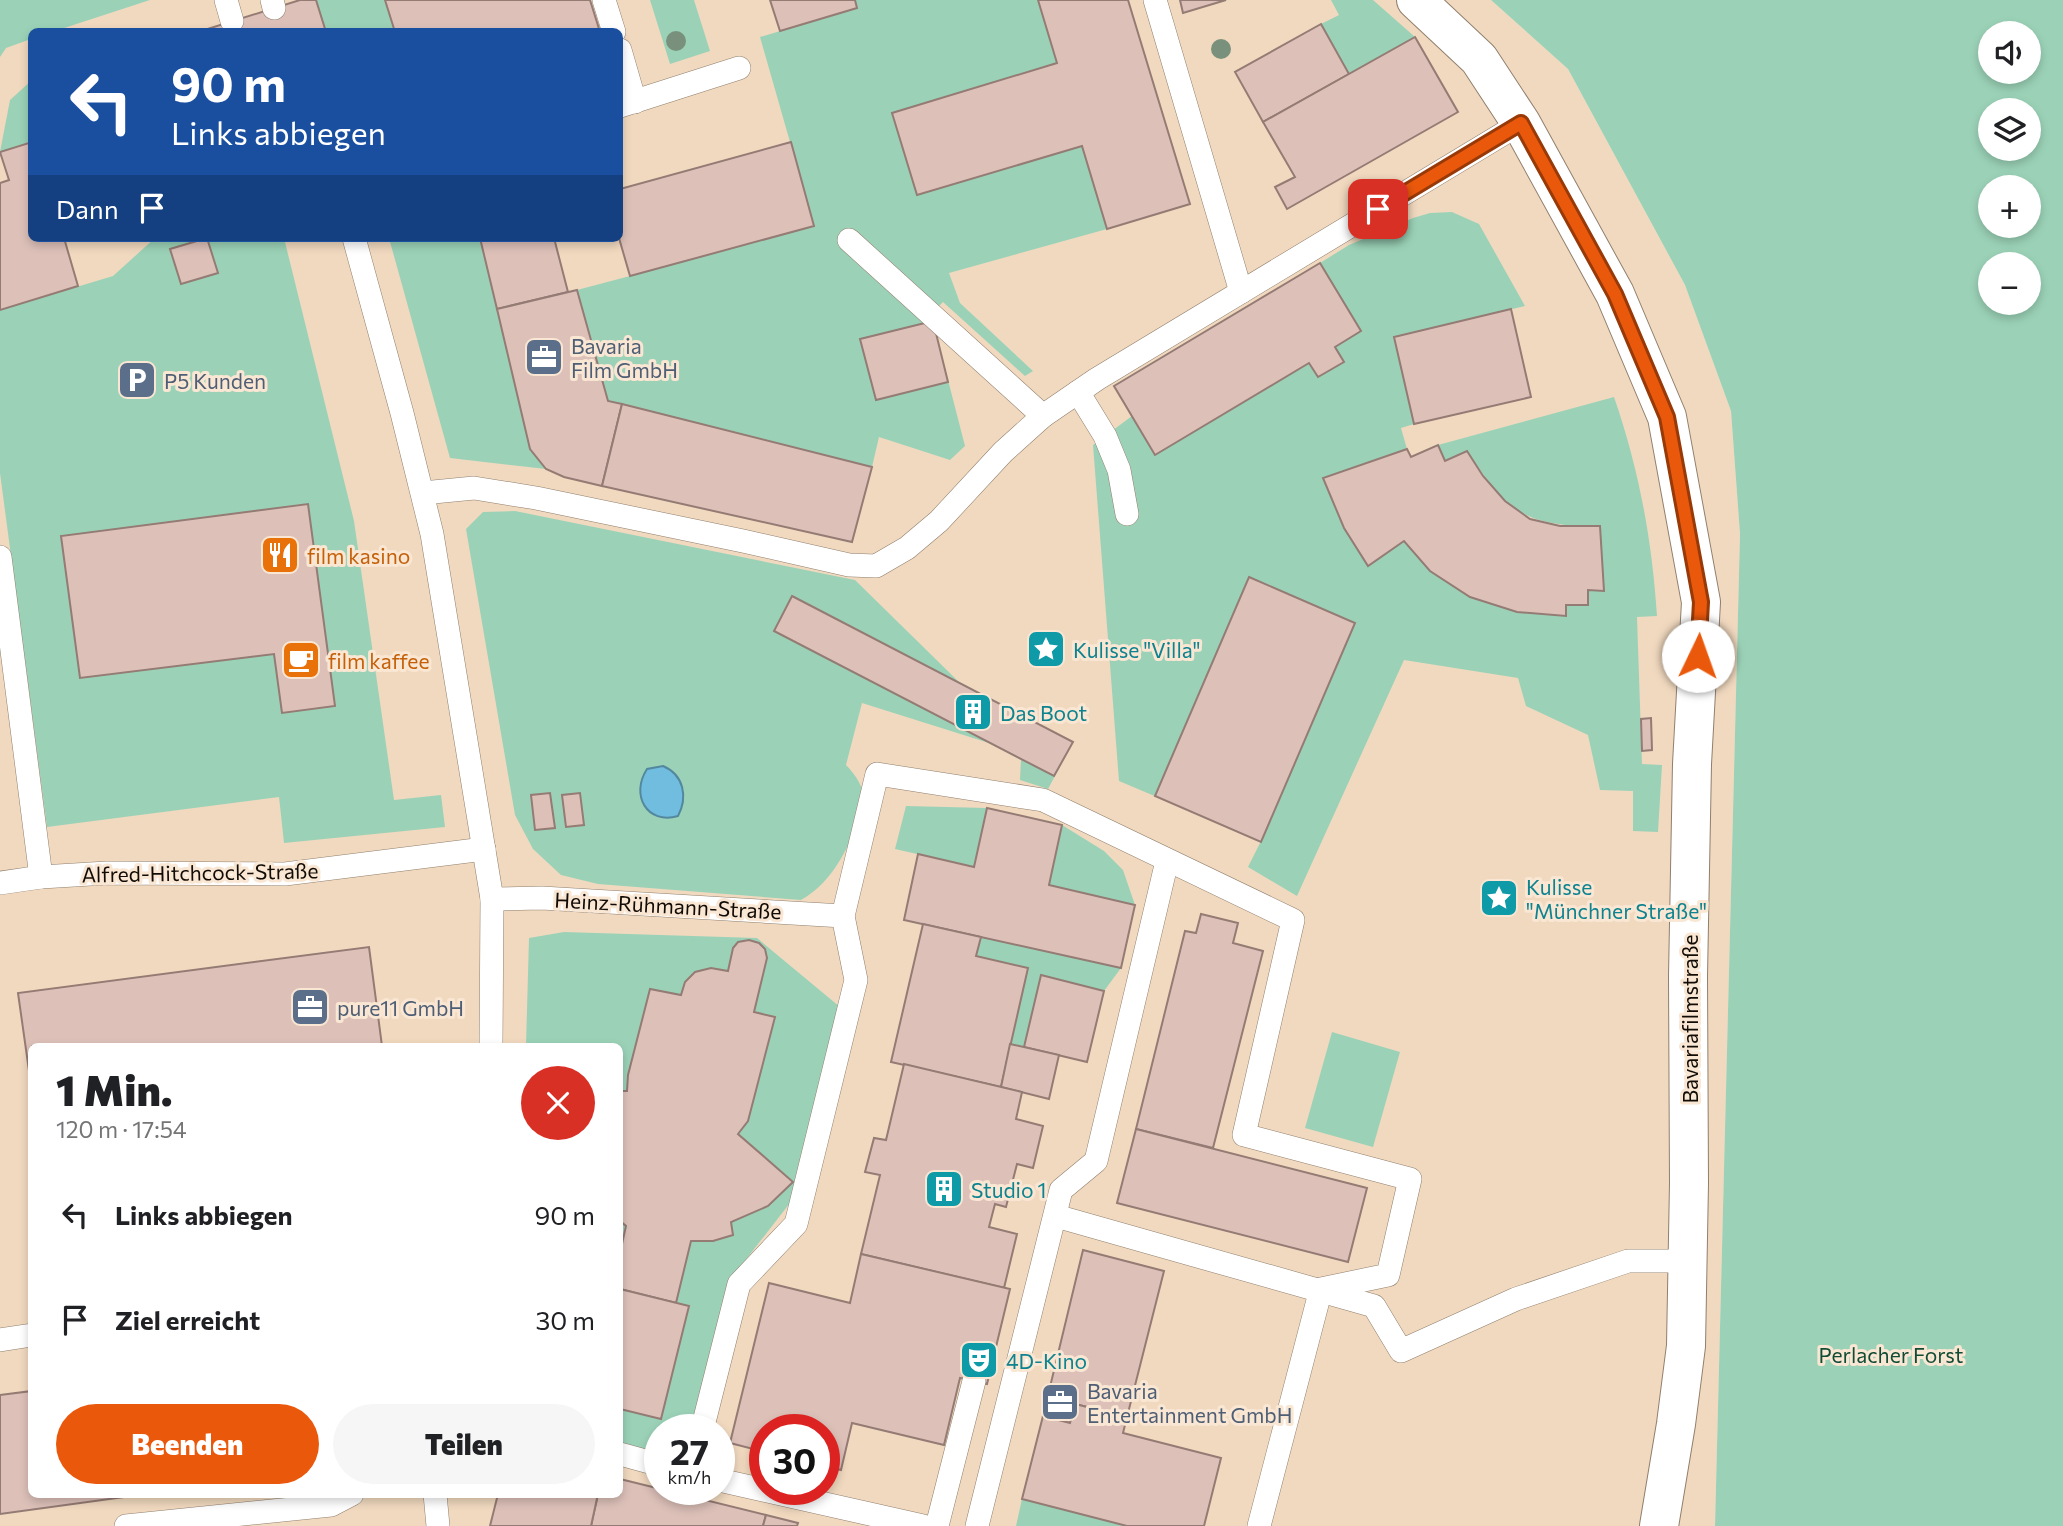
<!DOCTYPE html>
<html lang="de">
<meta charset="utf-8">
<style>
:root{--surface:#fff;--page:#f6f6f6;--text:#202124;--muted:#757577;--accent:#ea580c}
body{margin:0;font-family:Commissioner,sans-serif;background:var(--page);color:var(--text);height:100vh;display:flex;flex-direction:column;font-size:26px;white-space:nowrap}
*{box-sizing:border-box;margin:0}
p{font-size:23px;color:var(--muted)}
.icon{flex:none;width:38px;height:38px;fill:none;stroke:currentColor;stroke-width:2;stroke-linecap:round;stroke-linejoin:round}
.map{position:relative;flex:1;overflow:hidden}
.side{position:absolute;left:28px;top:1043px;width:595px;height:455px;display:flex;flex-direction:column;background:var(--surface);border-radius:10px;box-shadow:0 4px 10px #0003}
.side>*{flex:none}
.banner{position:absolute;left:28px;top:28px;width:595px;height:214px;border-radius:10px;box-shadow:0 4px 10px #0003;background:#1a4fa0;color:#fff;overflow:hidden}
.fabs{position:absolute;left:1978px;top:21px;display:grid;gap:14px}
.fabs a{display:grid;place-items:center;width:63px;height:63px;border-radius:50%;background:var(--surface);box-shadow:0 4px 10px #0003;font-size:35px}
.speed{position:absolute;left:644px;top:1414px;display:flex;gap:14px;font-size:35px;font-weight:700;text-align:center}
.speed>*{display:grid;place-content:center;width:91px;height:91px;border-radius:50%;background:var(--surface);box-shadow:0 4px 10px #0003;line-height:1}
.speed small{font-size:18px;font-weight:400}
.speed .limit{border:10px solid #d22;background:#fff;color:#111}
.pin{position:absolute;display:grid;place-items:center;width:60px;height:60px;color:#fff;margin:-30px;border-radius:14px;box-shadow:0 4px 10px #0006}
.me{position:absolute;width:77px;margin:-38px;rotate:3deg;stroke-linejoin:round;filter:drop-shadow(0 0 5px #0008)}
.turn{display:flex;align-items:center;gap:24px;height:147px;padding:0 28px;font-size:32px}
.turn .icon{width:91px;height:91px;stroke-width:2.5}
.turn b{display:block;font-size:49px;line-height:60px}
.then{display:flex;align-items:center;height:66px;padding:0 28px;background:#0003;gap:14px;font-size:26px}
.round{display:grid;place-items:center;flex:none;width:74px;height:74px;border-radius:37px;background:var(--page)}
.summary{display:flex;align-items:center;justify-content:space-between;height:119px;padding:0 28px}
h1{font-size:42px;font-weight:800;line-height:52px}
.button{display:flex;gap:14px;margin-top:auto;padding:14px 28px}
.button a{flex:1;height:80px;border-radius:42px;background:var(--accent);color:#fff;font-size:28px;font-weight:800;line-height:80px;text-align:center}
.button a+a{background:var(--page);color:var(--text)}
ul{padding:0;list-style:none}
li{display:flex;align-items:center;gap:21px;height:105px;padding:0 28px}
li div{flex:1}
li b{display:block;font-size:26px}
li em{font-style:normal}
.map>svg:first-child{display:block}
.built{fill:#f1d9bf;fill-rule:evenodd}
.green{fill:#9bd2b7;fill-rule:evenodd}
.water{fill:#70bddf;stroke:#54889e;stroke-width:2}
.building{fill:#ddc1b9;stroke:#947b74;stroke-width:2}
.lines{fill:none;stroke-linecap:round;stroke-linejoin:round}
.lane-casing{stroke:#907f6d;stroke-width:24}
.street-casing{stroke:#907f6d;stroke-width:40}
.lane{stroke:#fff;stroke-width:23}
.street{stroke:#fff;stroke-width:38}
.tree{fill:#79917c}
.route-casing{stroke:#983908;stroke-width:18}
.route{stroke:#ea580c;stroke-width:12}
.labels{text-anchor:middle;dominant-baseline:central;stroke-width:6;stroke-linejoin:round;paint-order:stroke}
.service-label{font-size:21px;fill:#4e5e75;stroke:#f9e6d3;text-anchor:start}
.food-label{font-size:21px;fill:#c56008;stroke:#f9e6d3;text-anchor:start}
.culture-label{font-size:21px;fill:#0d838f;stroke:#f9e6d3;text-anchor:start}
.street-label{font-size:21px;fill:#110b05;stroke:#f9e6d3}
.park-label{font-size:21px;fill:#104c35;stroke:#f9e6d3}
</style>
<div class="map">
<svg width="2063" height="1526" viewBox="0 0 2063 1526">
<rect width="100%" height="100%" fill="#f9e6d3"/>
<path class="built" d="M 0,0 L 1491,0 L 1568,69 L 1685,285 L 1731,411 L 1740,534 L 1715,1526 L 0,1526 ZM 32,32 L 620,32 L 620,238 L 32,238 ZM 32,1046 L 620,1046 L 620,1494 L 32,1494 ZM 660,1430 L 719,1430 L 719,1489 L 660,1489 ZM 765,1430 L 824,1430 L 824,1489 L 765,1489 Z"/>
<g class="green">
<polygon points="0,0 150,0 55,31 32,32 31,39 6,48 0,57"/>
<polygon points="316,0 385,0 395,31 326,31"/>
<polygon points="650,0 694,0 710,51 670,64"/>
<polygon points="855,0 1038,0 1057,63 892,113 917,195 1082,146 1107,229 949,273 960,303 1033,371 1025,376 943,302 931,314 965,446 950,460 879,437 872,467 608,401 577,290 630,276 619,238 620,189 790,142 760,37 857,8"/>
<polygon points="1331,0 1373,0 1415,37 1349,74 1321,24 1339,15"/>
<path d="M 1491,0 L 2063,0 L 2063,1526 L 1715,1526 L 1740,534 L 1731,411 L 1685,285 L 1568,69 ZM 1990,33 L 2028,33 L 2028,72 L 1990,72 ZM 1990,110 L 2028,110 L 2028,149 L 1990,149 ZM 1990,187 L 2028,187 L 2028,226 L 1990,226 ZM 1990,264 L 2028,264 L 2028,303 L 1990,303 Z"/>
<polygon points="31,81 31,142 0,152 10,100"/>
<path d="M 1452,212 L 1479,224 L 1525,306 L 1394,337 L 1414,424 L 1401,428 L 1407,449 L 1323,478 L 1344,528 L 1367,565 L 1404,541 L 1517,612 L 1565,616 L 1566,605 L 1588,605 L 1588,590 L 1604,591 L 1600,527 C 1524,525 1509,514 1467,451 L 1445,461 L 1438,445 L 1614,397 C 1639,469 1652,540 1657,616 L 1637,617 L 1642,764 L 1662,765 L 1658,832 L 1633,831 L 1633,791 L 1600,790 L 1588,735 L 1526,706 L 1518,678 L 1404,660 L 1297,896 L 1248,867 L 1261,841 L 1119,781 L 1093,445 L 1132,416 L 1155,455 L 1309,363 L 1318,377 L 1344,362 L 1335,347 L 1361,331 L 1320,263 L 1349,245 L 1413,218 L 1430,213 Z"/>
<polygon points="155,238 284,238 354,521 394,800 441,795 445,827 284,843 279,797 47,827 0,473 0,310 113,276"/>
<polygon points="389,238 480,238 530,449 546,469 450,458"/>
<path d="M 515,511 L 855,580 L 959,682 L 1073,742 L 1048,789 L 1020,780 L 1021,760 L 989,743 L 862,703 L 846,765 C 857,776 867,792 864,808 C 863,815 858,822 856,828 C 843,858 829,884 801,900 L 598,884 L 561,875 L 533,849 L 515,815 L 466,529 L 483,512 Z"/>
<polygon points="906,806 987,808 974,867 895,849"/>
<polygon points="1062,825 1104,851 1123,870 1135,905 1049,885"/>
<polygon points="564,932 757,938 840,1007 793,1199 734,1275 695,1430 660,1430 660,1458 620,1447 620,1046 526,1046 529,938"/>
<polygon points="981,937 1121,968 1104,991 1041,975 1024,1047 1010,1044 1028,968 976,956"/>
<polygon points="1332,1032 1400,1052 1373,1147 1305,1128"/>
<polygon points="1022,1499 1127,1526 1016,1526"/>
</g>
<path class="water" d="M 663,766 C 684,775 688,797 678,816 C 647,825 630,795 647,769 Z"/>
<g class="building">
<polygon points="300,0 316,0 326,32 198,32"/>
<polygon points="385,0 590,0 600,32 395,32"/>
<polygon points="770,0 855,0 857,8 780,31"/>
<polygon points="1038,0 1128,0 1190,204 1107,229 1082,146 917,195 892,113 1057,63"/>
<polygon points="1180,0 1226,0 1183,13"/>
<polygon points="1321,24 1349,74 1263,122 1235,72"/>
<polygon points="1415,37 1458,112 1287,209 1275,187 1295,177 1263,122"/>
<polygon points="32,142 32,238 64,238 78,286 0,310 0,183 9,180 0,152"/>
<polygon points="791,142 814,226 630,276 619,238 620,189"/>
<polygon points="207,238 218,273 181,284 170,249"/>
<polygon points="480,238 554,238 568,292 497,309"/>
<polygon points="1320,263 1361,331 1335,347 1344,362 1318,377 1309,363 1155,455 1114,386"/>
<polygon points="577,290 608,401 622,404 602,486 564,477 546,469 530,449 497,309"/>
<polygon points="1511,309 1531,397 1414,424 1394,337"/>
<polygon points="933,321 948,382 876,400 860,339"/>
<polygon points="622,404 872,467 852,542 602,486"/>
<polygon points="1438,445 1445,461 1467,451 1483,476 1505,501 1530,519 1560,526 1600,526 1604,591 1588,590 1588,605 1566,605 1566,616 1517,612 1470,597 1430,571 1404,541 1368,566 1344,528 1323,478 1407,449 1411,457"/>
<polygon points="308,504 335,706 282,713 274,654 80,678 61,536"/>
<polygon points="1249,577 1355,623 1261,842 1155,796"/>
<polygon points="792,596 1073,742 1054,776 774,631"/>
<polygon points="1651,718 1652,750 1642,751 1641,719"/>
<polygon points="550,793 555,828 535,830 531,795"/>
<polygon points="580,793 584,825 566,827 562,795"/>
<polygon points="987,808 1062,825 1049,885 1135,905 1121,968 904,920 918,854 974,867"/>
<polygon points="1201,914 1238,923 1233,943 1263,951 1213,1148 1136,1129 1185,931 1196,933"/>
<polygon points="923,924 981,937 976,956 1028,968 1001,1087 891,1062"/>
<polygon points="749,940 759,943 765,949 767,958 754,1012 775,1017 748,1121 738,1134 793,1182 768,1206 731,1222 733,1235 713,1241 691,1241 676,1303 620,1289 620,1253 626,1226 620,1221 620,1091 627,1091 628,1075 650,989 681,995 685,982 695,972 711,968 728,971 733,948 738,942"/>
<polygon points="369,947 382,1046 32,1046 32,1092 18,993"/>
<polygon points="1041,975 1104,991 1087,1062 1024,1047"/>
<polygon points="1010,1044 1059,1055 1049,1099 1001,1087"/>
<polygon points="904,1064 1022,1092 1016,1119 1043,1126 1033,1168 1017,1164 1006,1207 995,1204 989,1227 1017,1234 1004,1288 861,1254 880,1175 865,1172 874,1138 886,1140"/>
<polygon points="1136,1129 1367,1188 1348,1262 1117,1203"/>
<polygon points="1083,1250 1164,1271 1127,1417 1075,1404 1070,1423 1043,1416"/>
<polygon points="861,1254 1010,1289 987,1384 960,1378 944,1445 852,1423 841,1470 824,1466 824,1430 765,1430 765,1452 730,1443 769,1283 850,1303"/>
<polygon points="620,1289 689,1306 661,1419 620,1409"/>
<polygon points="32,1391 32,1494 146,1494 0,1514 0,1395"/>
<polygon points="1075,1404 1127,1417 1123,1433 1221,1458 1204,1526 1127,1526 1022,1499 1043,1416 1070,1423"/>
<polygon points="620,1479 766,1515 763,1526 591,1526 598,1494 620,1494"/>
<polygon points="498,1494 598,1494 591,1526 490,1526"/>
<polygon points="766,1515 798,1523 797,1526 763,1526"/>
</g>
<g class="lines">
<defs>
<g id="lane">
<polyline points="226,0 232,21"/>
<polyline points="272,0 274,8"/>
<polyline points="604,0 614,32"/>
<polyline points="1155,0 1241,292"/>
<polyline points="620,50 635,102"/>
<polyline points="620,106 739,68"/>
<polyline points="354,238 402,413 432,534 492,899 491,1046"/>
<polyline points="849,240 1043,416"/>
<polyline points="1078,392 1105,436 1119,470 1127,514"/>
<polyline points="423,493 474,488 536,498 743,541 849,565 876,566 907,548 939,521 1003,452 1043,416 1097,379 1521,123"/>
<polyline points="0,557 41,877"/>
<polyline points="0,883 41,877 107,873 285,874 484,849"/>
<polyline points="492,899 542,898 843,916"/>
<polyline points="1056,1216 1374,1306 1401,1351 1516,1299 1628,1261 1688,1261"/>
<polyline points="0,1340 32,1335"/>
<polyline points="702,1430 739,1284 796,1224 856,980 843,916 877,774 1043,800 1293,920 1244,1135 1410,1179 1388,1275 1321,1289 1259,1526"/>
<polyline points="620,1454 660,1465"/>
<polyline points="719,1480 923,1526"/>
<polyline points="435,1494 438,1526"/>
<polyline points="126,1526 331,1505 352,1494"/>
<polyline points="937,1526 974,1381"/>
<polyline points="977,1526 1061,1190 1096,1161 1167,861"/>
</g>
<polyline id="street" points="1416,0 1479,59 1521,123 1615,294 1667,417 1701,602 1692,764 1688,976 1689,1183 1686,1346 1676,1424 1659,1526"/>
</defs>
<use href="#lane" class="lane-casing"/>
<use href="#street" class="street-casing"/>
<use href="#lane" class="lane"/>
<use href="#street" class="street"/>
</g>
<g class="tree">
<circle cx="676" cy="41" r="10"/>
<circle cx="1221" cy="49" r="10"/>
</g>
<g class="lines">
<defs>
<polyline id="route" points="1378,209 1521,123 1615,294 1667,417 1701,602 1698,656"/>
</defs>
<use href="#route" class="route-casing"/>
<use href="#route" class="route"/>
</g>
<defs>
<symbol id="office-square" viewBox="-11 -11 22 22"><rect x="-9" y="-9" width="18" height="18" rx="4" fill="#5c6f8a" stroke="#f9e6d3"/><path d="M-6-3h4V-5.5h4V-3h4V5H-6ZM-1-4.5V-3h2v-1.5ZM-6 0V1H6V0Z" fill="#fff"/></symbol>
<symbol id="parking-square" viewBox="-11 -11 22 22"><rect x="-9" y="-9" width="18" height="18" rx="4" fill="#5c6f8a" stroke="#f9e6d3"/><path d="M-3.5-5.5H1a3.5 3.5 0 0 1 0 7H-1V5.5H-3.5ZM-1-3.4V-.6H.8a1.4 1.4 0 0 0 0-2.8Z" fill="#fff"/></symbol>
<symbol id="restaurant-square" viewBox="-11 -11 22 22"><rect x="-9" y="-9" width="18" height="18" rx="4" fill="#e8710a" stroke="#f9e6d3"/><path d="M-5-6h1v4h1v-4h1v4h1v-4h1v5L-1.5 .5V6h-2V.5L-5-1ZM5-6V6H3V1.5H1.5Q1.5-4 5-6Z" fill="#fff"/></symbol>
<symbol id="sight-square" viewBox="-11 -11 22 22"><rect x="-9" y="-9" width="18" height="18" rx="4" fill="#0f9aa8" stroke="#f9e6d3"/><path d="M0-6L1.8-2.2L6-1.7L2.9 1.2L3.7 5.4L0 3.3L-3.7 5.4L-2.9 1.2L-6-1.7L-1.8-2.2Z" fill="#fff"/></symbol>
<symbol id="cafe-square" viewBox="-11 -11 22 22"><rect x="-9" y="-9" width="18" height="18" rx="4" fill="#e8710a" stroke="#f9e6d3"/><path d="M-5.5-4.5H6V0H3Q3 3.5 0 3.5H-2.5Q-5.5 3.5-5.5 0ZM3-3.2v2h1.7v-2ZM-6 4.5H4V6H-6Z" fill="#fff"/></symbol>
<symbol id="building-square" viewBox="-11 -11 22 22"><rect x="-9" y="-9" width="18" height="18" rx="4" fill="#0f9aa8" stroke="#f9e6d3"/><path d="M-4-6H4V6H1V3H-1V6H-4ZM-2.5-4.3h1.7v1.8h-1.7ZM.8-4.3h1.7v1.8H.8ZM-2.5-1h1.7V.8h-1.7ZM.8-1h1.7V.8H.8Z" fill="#fff"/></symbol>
<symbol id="theatre-square" viewBox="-11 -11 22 22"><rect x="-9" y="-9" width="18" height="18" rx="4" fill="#0f9aa8" stroke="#f9e6d3"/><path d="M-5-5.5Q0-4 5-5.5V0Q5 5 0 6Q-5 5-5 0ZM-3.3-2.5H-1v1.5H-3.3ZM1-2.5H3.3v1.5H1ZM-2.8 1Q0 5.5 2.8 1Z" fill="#fff"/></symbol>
</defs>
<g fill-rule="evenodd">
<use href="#office-square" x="522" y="335" width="44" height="44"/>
<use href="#parking-square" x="115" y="358" width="44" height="44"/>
<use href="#restaurant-square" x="258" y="533" width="44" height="44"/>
<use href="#sight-square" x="1024" y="627" width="44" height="44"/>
<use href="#cafe-square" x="279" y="638" width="44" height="44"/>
<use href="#building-square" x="951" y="690" width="44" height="44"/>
<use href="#sight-square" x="1477" y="876" width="44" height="44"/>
<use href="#office-square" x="288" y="985" width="44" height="44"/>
<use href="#building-square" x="922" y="1167" width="44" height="44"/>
<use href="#theatre-square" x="957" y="1338" width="44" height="44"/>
<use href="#office-square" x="1038" y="1380" width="44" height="44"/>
</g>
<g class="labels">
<g class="service-label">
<text x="571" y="345">Bavaria<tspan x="571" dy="24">Film GmbH</tspan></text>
<text x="164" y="380">P5 Kunden</text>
<text x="337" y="1007">pure11 GmbH</text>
<text x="1087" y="1390">Bavaria<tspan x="1087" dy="24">Entertainment GmbH</tspan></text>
</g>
<g class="food-label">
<text x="307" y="555">film kasino</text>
<text x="328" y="660">film kaffee</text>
</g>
<g class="culture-label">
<text x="1073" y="649">Kulisse "Villa"</text>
<text x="1000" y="712">Das Boot</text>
<text x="1526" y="886">Kulisse<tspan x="1526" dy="24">"Münchner Straße"</tspan></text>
<text x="971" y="1189">Studio 1</text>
<text x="1006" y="1360">4D-Kino</text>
</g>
<g class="street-label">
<text transform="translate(200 872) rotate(-1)">Alfred-Hitchcock-Straße</text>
<text transform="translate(668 905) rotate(3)">Heinz-Rühmann-Straße</text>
<text transform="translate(1689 1019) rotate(-90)">Bavariafilmstraße</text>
</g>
<g class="park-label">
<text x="1891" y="1354">Perlacher Forst</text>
</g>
</g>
</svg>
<div class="fabs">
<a><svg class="icon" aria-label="sound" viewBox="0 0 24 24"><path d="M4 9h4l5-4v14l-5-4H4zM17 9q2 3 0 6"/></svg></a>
<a><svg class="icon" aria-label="layers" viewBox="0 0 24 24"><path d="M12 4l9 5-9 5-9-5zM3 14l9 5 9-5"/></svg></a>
<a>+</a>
<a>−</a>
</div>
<div class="speed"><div>27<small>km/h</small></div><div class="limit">30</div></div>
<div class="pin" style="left:1378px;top:209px;background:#d93025"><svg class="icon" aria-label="arrive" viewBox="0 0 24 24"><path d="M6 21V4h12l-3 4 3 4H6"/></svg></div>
<svg class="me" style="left:1698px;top:656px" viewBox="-20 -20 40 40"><circle r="19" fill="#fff"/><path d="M0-13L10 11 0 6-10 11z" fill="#ea580c"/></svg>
<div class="banner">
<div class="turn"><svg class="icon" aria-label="left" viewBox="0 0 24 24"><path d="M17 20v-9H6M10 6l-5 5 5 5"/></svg><div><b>90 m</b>Links abbiegen</div></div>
<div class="then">Dann<svg class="icon" aria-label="arrive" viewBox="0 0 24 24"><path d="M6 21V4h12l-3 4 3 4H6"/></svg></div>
</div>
<section class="side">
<div class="summary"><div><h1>1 Min.</h1><p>120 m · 17:54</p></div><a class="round" style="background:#d93025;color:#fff"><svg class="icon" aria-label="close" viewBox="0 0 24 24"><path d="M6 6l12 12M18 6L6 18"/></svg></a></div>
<ul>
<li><svg class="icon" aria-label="left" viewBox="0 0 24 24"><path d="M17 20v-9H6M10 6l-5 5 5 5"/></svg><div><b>Links abbiegen</b></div><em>90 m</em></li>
<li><svg class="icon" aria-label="arrive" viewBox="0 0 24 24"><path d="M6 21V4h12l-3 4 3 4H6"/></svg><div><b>Ziel erreicht</b></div><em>30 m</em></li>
</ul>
<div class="button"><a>Beenden</a><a>Teilen</a></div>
</section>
</div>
